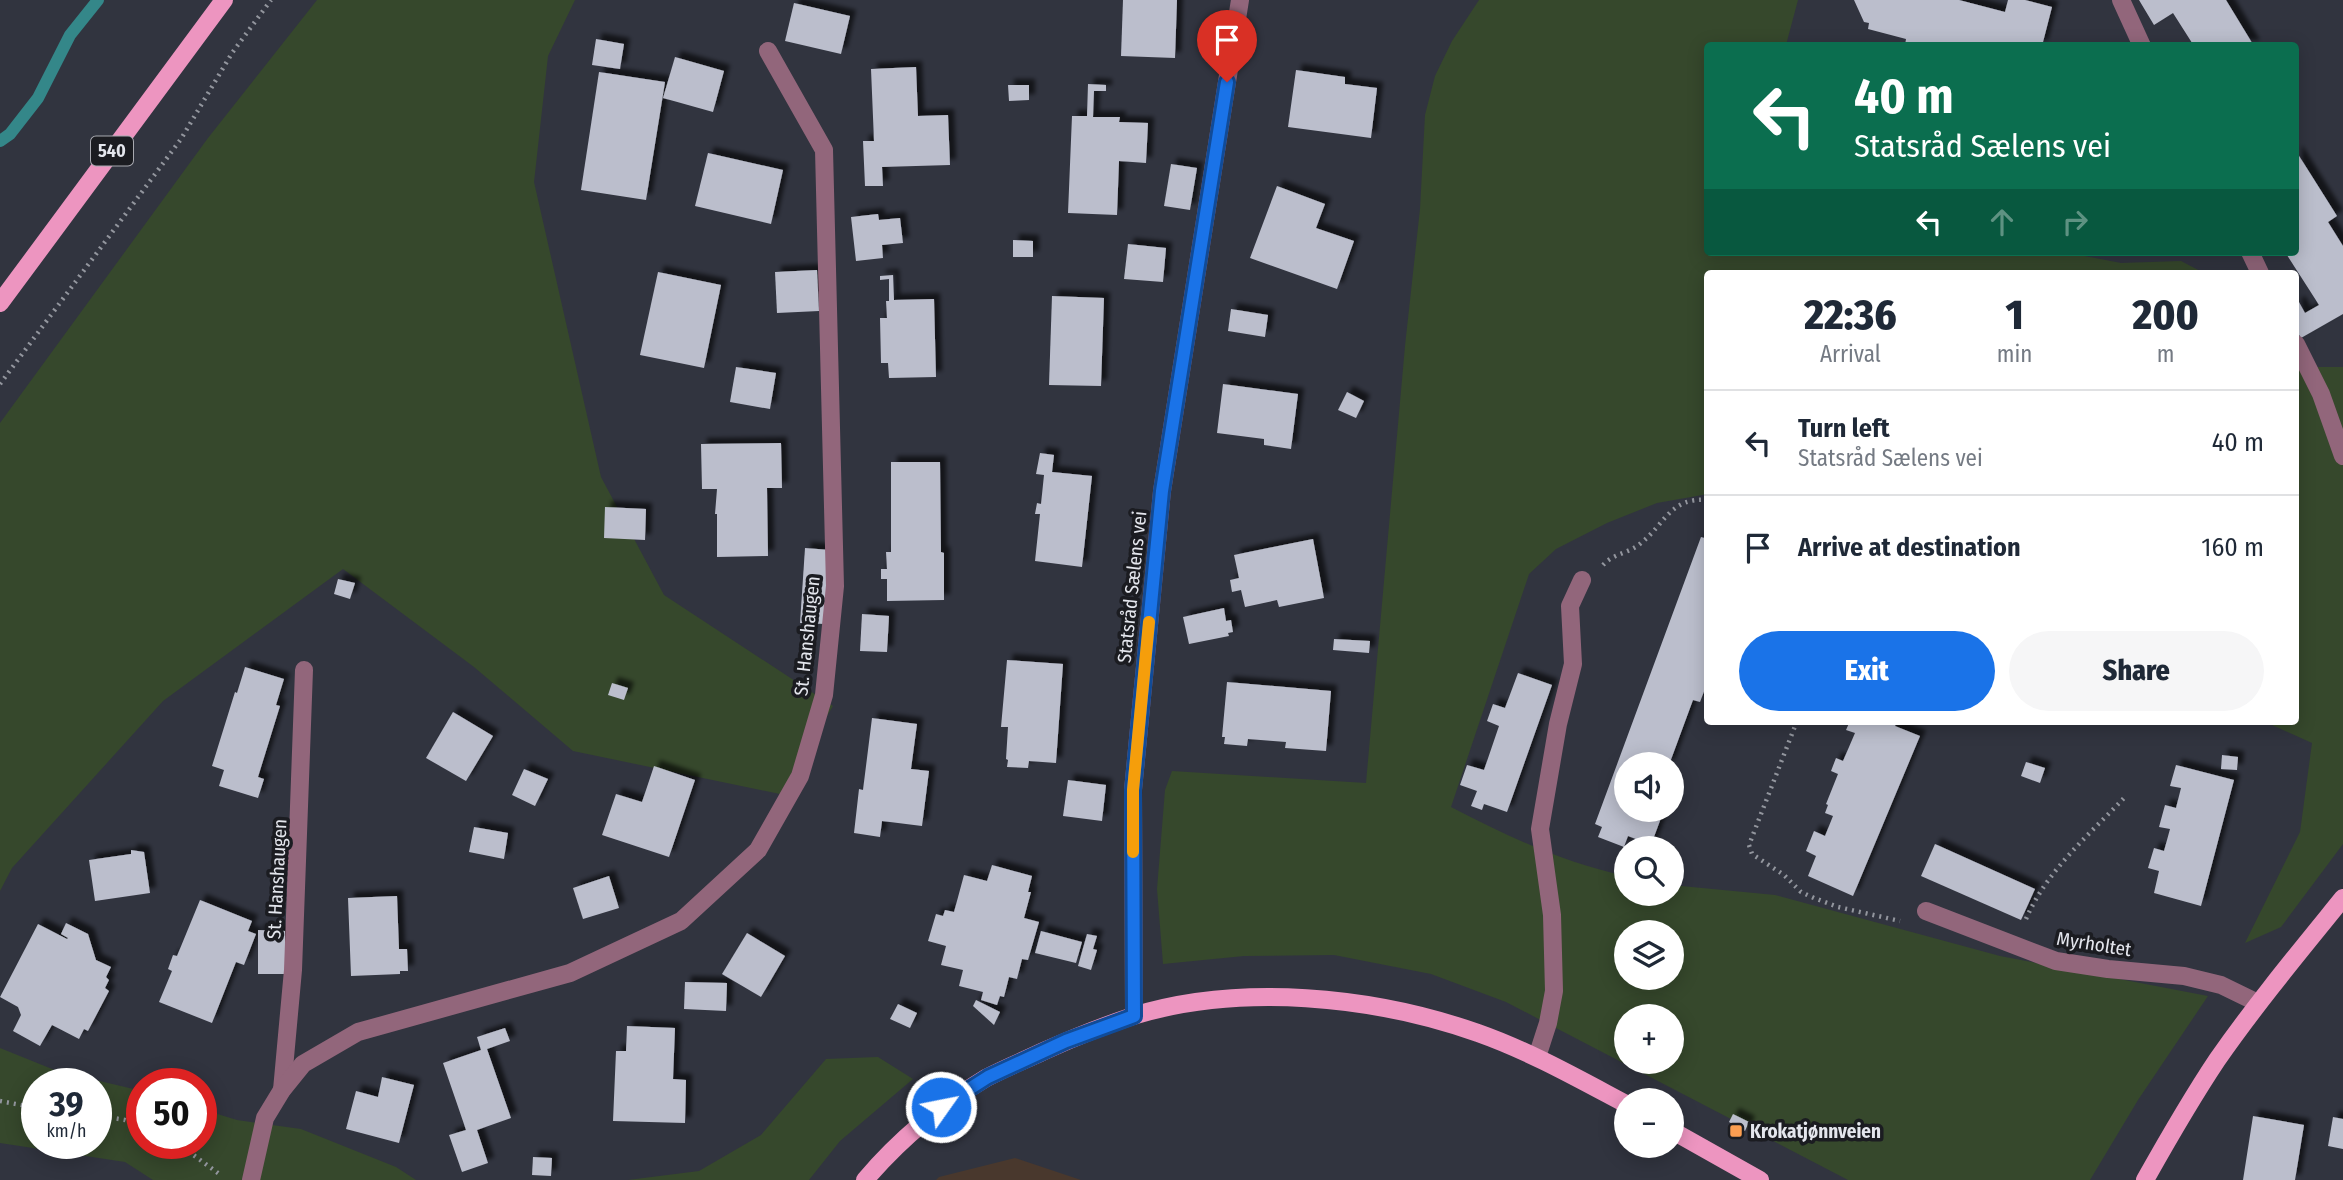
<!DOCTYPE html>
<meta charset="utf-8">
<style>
:root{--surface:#fff;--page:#f6f6f7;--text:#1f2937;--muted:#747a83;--line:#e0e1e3;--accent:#1a73e8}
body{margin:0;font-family:"Fira Sans Condensed",sans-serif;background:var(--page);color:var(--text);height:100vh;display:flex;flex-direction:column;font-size:26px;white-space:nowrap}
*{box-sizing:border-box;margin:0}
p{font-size:23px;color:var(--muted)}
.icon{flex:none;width:38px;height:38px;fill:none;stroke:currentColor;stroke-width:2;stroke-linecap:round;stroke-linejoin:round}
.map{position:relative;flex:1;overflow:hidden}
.details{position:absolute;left:1704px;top:270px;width:595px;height:455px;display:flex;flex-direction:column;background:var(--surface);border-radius:7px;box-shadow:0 4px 18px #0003}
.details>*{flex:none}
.banner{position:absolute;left:1704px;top:42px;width:595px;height:214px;border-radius:7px;box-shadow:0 4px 18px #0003;background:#0b6e4f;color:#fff;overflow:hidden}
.buttons{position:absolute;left:1614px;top:752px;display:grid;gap:14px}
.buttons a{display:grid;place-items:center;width:70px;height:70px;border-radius:50%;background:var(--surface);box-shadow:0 4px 18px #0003;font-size:35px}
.speed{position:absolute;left:21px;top:1068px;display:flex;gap:14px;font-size:35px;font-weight:700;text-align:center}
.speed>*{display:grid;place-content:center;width:91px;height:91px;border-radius:50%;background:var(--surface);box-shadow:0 4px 18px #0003;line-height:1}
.speed small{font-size:18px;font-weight:400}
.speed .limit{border:10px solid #d22;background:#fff;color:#111}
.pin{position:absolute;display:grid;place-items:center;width:60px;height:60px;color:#fff;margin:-72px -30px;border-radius:50% 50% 50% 0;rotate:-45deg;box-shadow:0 0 7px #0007}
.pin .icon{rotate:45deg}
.me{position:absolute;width:77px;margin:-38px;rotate:57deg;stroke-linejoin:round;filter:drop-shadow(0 0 5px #0008)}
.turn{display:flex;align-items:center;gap:24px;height:147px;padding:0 35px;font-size:32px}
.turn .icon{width:91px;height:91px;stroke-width:2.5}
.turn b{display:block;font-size:49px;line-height:60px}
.lanes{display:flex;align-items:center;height:66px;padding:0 35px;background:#0003;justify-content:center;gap:35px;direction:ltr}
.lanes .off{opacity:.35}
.eta{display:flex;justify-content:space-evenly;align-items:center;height:119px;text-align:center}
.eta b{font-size:42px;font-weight:800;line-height:49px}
.primary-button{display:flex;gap:14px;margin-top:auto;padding:14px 35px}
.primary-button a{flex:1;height:80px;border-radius:42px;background:var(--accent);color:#fff;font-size:28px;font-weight:800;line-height:80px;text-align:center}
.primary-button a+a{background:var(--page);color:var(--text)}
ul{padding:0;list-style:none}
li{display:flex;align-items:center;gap:21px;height:105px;padding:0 35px;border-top:2px solid var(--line)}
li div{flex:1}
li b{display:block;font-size:26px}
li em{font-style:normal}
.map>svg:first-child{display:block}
.industrial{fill:#49382d}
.green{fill:#36482c;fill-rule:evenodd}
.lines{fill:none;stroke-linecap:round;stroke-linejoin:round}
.stream{stroke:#348789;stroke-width:12}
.building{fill:#bbbecc;filter:url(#shadow)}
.path{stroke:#93969e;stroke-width:4.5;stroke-dasharray:2 5;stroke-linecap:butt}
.minor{stroke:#92667b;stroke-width:18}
.major{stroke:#ed95c0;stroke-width:18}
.route-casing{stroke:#114b97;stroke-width:18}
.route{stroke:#1a73e8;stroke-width:12}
.slow{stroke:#f59e0b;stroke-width:12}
.poi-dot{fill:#fb9e51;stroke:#1b1c21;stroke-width:2.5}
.labels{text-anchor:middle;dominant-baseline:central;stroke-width:7;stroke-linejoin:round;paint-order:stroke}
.shield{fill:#1b1c21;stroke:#a8a9b0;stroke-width:2}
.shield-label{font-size:18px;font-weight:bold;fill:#e4e6ed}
.street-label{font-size:19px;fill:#e4e6ed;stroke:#1b1c21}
.poi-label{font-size:19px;font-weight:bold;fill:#e4e6ed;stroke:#1b1c21;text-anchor:start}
</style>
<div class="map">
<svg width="2343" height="1180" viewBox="0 0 2343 1180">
<defs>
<filter id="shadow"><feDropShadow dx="6" dy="-6" stdDeviation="2" flood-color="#0009"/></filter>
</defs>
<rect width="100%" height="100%" fill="#31343f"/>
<polygon class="industrial" points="1015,1158 1081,1180 936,1180 939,1177"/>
<g class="green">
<polygon points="317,0 575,0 548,56 534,182 601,477 664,595 833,706 780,794 573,751 474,667 343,569 163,701 12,868 0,891 0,423 208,138"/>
<path d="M 1479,0 L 1798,0 L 1786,45 L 1708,46 L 1708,252 L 2064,252 L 2121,263 L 2181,261 L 2204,273 L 1708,273 L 1708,494 L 1657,503 L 1607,523 L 1556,549 L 1529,574 L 1451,807 C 1507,836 1564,863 1626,876 L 1626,894 L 1671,894 L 1671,885 L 1775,895 L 2000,956 L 2208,996 L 2138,1100 L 2090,1180 L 1848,1180 L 1506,1002 L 1431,974 L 1334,955 L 1244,956 L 1163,964 L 1157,889 L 1165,790 L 1172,771 L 1366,783 L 1405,346 L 1420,209 L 1425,115 L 1435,76 L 1452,41 ZM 1626,933 L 1671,933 L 1671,978 L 1626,978 ZM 1626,1017 L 1671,1017 L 1671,1062 L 1626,1062 Z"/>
<polygon points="2296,367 2343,367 2343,844 2281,927 2245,943 2300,832 2312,743 2263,721 2296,721"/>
<path d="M 0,1048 L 57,1071 L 142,1091 L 142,1143 L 201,1143 L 201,1109 L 237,1120 L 301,1129 L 396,1167 L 416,1180 L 153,1180 L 125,1162 L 0,1143 ZM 37,1083 L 96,1083 L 96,1143 L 37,1143 Z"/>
<polygon points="878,1057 913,1079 840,1141 809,1180 628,1180 699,1171 761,1135 826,1059"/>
</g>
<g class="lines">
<polyline class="stream" points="0,141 10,134 38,98 70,35 98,0"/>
</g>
<g class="building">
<polygon points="1123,0 1177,0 1175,58 1121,56"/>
<polygon points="1854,0 1959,0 2005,12 2008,0 2025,0 2052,7 2042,46 1932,46 1918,42 1917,46 1907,46 1905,45 1906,39 1868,29 1869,23 1864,22"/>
<polygon points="2139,0 2226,0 2254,46 2194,46 2173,13 2154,25"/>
<polygon points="794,3 850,16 841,54 785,41"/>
<polygon points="596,39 624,44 620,69 592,65"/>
<polygon points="675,57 724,71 713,112 663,98"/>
<polygon points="916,67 918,116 948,115 950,165 882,167 883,186 865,186 863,141 874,141 871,69"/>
<polygon points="1296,70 1345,77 1345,84 1377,88 1371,138 1288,127"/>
<polygon points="599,72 665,82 646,200 581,190"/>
<polygon points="1088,84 1106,85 1106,91 1094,91 1093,117 1120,117 1119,122 1148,123 1146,163 1119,161 1117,215 1068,213 1072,116 1087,116"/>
<polygon points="1008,85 1029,85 1029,100 1009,101"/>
<polygon points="2296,151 2337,216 2328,222 2343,246 2343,314 2301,338 2296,330 2296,304 2299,302 2305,313 2319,305 2285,252 2296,252"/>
<polygon points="708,153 783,170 771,224 695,206"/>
<polygon points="1171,164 1197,168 1190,210 1164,206"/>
<polygon points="1277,186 1325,204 1316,228 1354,241 1337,289 1250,258"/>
<polygon points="878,214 879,220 900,218 903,243 882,245 883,258 856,261 851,217"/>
<polygon points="1013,240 1033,241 1033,257 1013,257"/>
<polygon points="1128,244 1166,248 1163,282 1124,279"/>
<polygon points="817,270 819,311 777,313 775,272"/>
<polygon points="658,272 721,285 704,368 640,355"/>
<polygon points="893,275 894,300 934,299 936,377 889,378 888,363 881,363 880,318 887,318 886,301 889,301 889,279 880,280 880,276"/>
<polygon points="1052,296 1104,298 1101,386 1049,385"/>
<polygon points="1231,309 1268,315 1265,337 1228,331"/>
<polygon points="736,367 776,373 770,409 730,402"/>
<polygon points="1223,384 1298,394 1291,449 1264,445 1264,439 1217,433"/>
<polygon points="1347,392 1364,401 1356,418 1338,410"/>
<polygon points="781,443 782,488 767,488 768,556 717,557 717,514 715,514 717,489 702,489 701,444"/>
<polygon points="1040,453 1054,455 1052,472 1092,476 1082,567 1035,561 1040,514 1035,514 1037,503 1041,504 1044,475 1036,474"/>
<polygon points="891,462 940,462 941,552 944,553 944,600 887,601 887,579 881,579 881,569 887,569 886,552 891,552"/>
<polygon points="605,507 646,509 645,540 604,538"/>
<polygon points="1701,537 1708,539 1708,681 1700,702 1693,700 1669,765 1626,765 1626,810 1664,810 1651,845 1628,836 1624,847 1598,837 1602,827 1595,824"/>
<polygon points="1313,539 1324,598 1279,607 1277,600 1245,607 1241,590 1232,592 1230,580 1239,578 1234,555"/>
<polygon points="805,548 830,550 825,624 800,623"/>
<polygon points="338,579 355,583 350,599 334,594"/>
<polygon points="1224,608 1226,621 1231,620 1233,632 1228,633 1229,636 1189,644 1183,617"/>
<polygon points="862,614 889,616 887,652 860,651"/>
<polygon points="1334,639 1370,641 1369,653 1333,650"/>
<polygon points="1007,660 1063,664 1056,763 1029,761 1028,768 1007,767 1008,760 1006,759 1008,727 1001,727"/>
<polygon points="245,667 284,679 276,705 280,706 258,777 264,779 258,798 219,786 224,770 212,766 235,692 237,693"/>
<polygon points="1518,673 1552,685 1507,812 1484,804 1482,810 1471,806 1477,791 1460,785 1467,765 1484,770 1499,726 1487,721 1493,704 1505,708"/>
<polygon points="1227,682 1331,691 1326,751 1285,748 1286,742 1248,739 1247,746 1224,744 1225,737 1222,737"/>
<polygon points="612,683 628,688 624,700 608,695"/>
<polygon points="453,712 493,736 466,781 426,758"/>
<polygon points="872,718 917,724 911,769 929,771 922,826 882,821 880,837 854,833 859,789 863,790"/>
<polygon points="1850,721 1897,721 1895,726 1920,736 1853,896 1808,876 1816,856 1806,851 1814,831 1825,836 1833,816 1825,813 1828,805 1826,804 1838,774 1831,771 1836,758 1843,761 1855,733 1846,730"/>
<polygon points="2222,755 2238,757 2237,770 2221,769"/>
<polygon points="2026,762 2045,768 2040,783 2021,776"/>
<polygon points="2176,765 2234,780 2201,906 2154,893 2159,871 2148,868 2154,848 2164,851 2170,829 2159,827 2165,805 2176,808 2181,788 2170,786"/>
<polygon points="654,766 695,780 669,857 602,835 616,794 642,802"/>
<polygon points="524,769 548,779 535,806 512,795"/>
<polygon points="1068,780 1106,785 1102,821 1063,816"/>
<polygon points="474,827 508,833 504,859 469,852"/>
<polygon points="1935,844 2035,889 2021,920 1921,876"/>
<polygon points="131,850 144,852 150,893 95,901 89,860 131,854"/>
<polygon points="992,865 1032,876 1028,892 1031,892 1024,918 1039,922 1028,960 1022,959 1017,979 1009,977 1004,997 1000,996 997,1005 981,1000 983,992 959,986 963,970 941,965 946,946 928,941 936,914 943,916 945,910 954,912 964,875 987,881"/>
<polygon points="609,876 619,908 583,919 573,888"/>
<polygon points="397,896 399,949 407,949 408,971 400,971 400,974 351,976 348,898"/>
<polygon points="200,900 252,921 248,931 256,934 244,965 236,962 212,1023 159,1002 172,971 168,969 173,955 177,956"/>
<polygon points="66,923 88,934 96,960 111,967 106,977 109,980 105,988 109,991 88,1031 84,1029 79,1039 52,1025 40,1046 13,1031 21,1015 18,1007 0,997 38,924 67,939 68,938 61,934"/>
<polygon points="258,930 285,931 285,974 258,974"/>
<polygon points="1041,931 1082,942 1076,963 1035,953"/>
<polygon points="747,933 785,956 761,997 722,974"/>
<polygon points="1087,934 1097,936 1093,949 1097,950 1091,970 1078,966"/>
<polygon points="685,982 727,983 726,1011 684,1009"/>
<polygon points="976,1000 1000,1012 994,1025 973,1006"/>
<polygon points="898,1004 917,1013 910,1028 890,1019"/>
<polygon points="627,1026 675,1028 673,1079 686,1080 685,1123 613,1121 616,1051 626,1051"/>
<polygon points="505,1028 510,1041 487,1049 511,1118 477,1130 488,1163 462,1172 449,1135 466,1130 443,1063 481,1050 477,1037"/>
<polygon points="382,1077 414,1085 399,1143 346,1129 356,1091 378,1097"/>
<polygon points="1733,1114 1749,1122 1745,1131 1729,1122"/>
<polygon points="2253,1116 2304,1125 2295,1180 2243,1180"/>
<polygon points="2333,1117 2343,1119 2343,1149 2328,1146"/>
<polygon points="533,1157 552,1158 551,1176 532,1175"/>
</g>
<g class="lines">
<g class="path">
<polyline points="0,384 181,139 232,53 271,0"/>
<path d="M 1603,565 C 1614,553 1630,553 1641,543 C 1666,523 1670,497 1708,500"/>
<polyline points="1797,721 1749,845 1752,854 1784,875 1801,892 1814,898 1838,907 1900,921"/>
<path d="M 2026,919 C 2047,870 2089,835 2125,797"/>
<polyline points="0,1101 37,1108"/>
<polyline points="96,1115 125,1120 142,1126"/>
<polyline points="177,1143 222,1176"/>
</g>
<g class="minor">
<polyline points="2121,0 2142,46"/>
<polyline points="2250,252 2260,273"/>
<polyline points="2296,344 2321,394 2343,456"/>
<polyline points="1926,911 2056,961 2108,969 2184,976 2221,985 2258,1003"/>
<polyline points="1134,1016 1133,790 1162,491 1240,0"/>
<polyline points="1537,1057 1548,1023 1554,991 1552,915 1540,829 1558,724 1573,664 1570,606 1582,580"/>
<polyline points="282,1090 293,970 304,670"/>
<polyline points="251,1180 265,1118 282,1090 303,1064 358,1032 570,973 681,921 758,850 800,776 824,695 835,586 824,150 768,51"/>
</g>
<g class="major">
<polyline points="0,303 224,0"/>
<polyline points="1671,1130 1760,1180"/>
<path d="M 865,1180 C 899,1140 941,1105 986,1078 C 1005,1068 1025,1060 1044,1051 C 1073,1038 1103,1026 1133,1016 C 1240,983 1373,996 1478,1033 C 1529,1051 1577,1078 1626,1104"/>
<path d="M 2145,1180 C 2168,1139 2191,1099 2217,1060 C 2256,1004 2300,951 2343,898"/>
</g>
</g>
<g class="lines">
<defs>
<polyline id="route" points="941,1107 988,1077 1066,1041 1134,1016 1133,790 1162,491 1227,82"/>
</defs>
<use href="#route" class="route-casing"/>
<use href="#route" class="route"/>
<polyline class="slow" points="1133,852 1133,790 1149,622"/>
</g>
<rect class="poi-dot" x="1729" y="1124" width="14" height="14" rx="3.5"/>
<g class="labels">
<rect class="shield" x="91" y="136.5" width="42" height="29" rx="5"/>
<g class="shield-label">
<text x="112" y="151">540</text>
</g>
<g class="street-label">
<text transform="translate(1132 587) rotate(-84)">Statsråd Sælens vei</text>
<text transform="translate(807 636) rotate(-84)">St. Hanshaugen</text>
<text transform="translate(277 879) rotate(-87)">St. Hanshaugen</text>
<text transform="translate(2094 944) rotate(9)">Myrholtet</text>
</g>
<g class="poi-label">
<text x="1750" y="1131">Krokatjønnveien</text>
</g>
</g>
</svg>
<div class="buttons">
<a><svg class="icon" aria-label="sound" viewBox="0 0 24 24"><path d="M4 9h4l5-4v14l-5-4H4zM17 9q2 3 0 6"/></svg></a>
<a><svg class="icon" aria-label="search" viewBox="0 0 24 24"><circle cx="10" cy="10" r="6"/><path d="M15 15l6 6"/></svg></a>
<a><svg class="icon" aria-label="layers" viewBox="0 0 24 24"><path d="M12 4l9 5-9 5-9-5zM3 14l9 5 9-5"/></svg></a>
<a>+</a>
<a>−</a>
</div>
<div class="speed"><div>39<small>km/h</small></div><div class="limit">50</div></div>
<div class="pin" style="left:1227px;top:82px;background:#d93025"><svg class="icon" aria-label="arrive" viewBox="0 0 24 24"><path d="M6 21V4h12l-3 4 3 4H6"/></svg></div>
<svg class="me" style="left:941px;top:1107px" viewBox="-20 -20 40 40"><circle r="17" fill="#1a73e8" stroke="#fff" stroke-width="3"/><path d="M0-11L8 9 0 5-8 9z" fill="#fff"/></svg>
<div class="banner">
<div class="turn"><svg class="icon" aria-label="left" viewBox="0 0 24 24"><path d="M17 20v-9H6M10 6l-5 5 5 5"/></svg><div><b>40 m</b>Statsråd Sælens vei</div></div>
<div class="lanes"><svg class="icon" aria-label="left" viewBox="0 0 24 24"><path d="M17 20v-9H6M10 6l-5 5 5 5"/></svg><svg class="icon off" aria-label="ahead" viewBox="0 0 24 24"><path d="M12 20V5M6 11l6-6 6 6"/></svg><svg class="icon off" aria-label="right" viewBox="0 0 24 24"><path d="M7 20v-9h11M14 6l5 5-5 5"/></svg></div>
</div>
<section class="details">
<div class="eta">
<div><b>22:36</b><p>Arrival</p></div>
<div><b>1</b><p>min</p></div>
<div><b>200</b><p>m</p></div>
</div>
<ul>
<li><svg class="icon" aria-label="left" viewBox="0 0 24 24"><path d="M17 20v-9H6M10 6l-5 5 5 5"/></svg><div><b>Turn left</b><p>Statsråd Sælens vei</p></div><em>40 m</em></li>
<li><svg class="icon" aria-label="arrive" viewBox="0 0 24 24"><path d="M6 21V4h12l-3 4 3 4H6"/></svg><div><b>Arrive at destination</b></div><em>160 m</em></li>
</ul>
<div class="primary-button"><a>Exit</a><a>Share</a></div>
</section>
</div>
